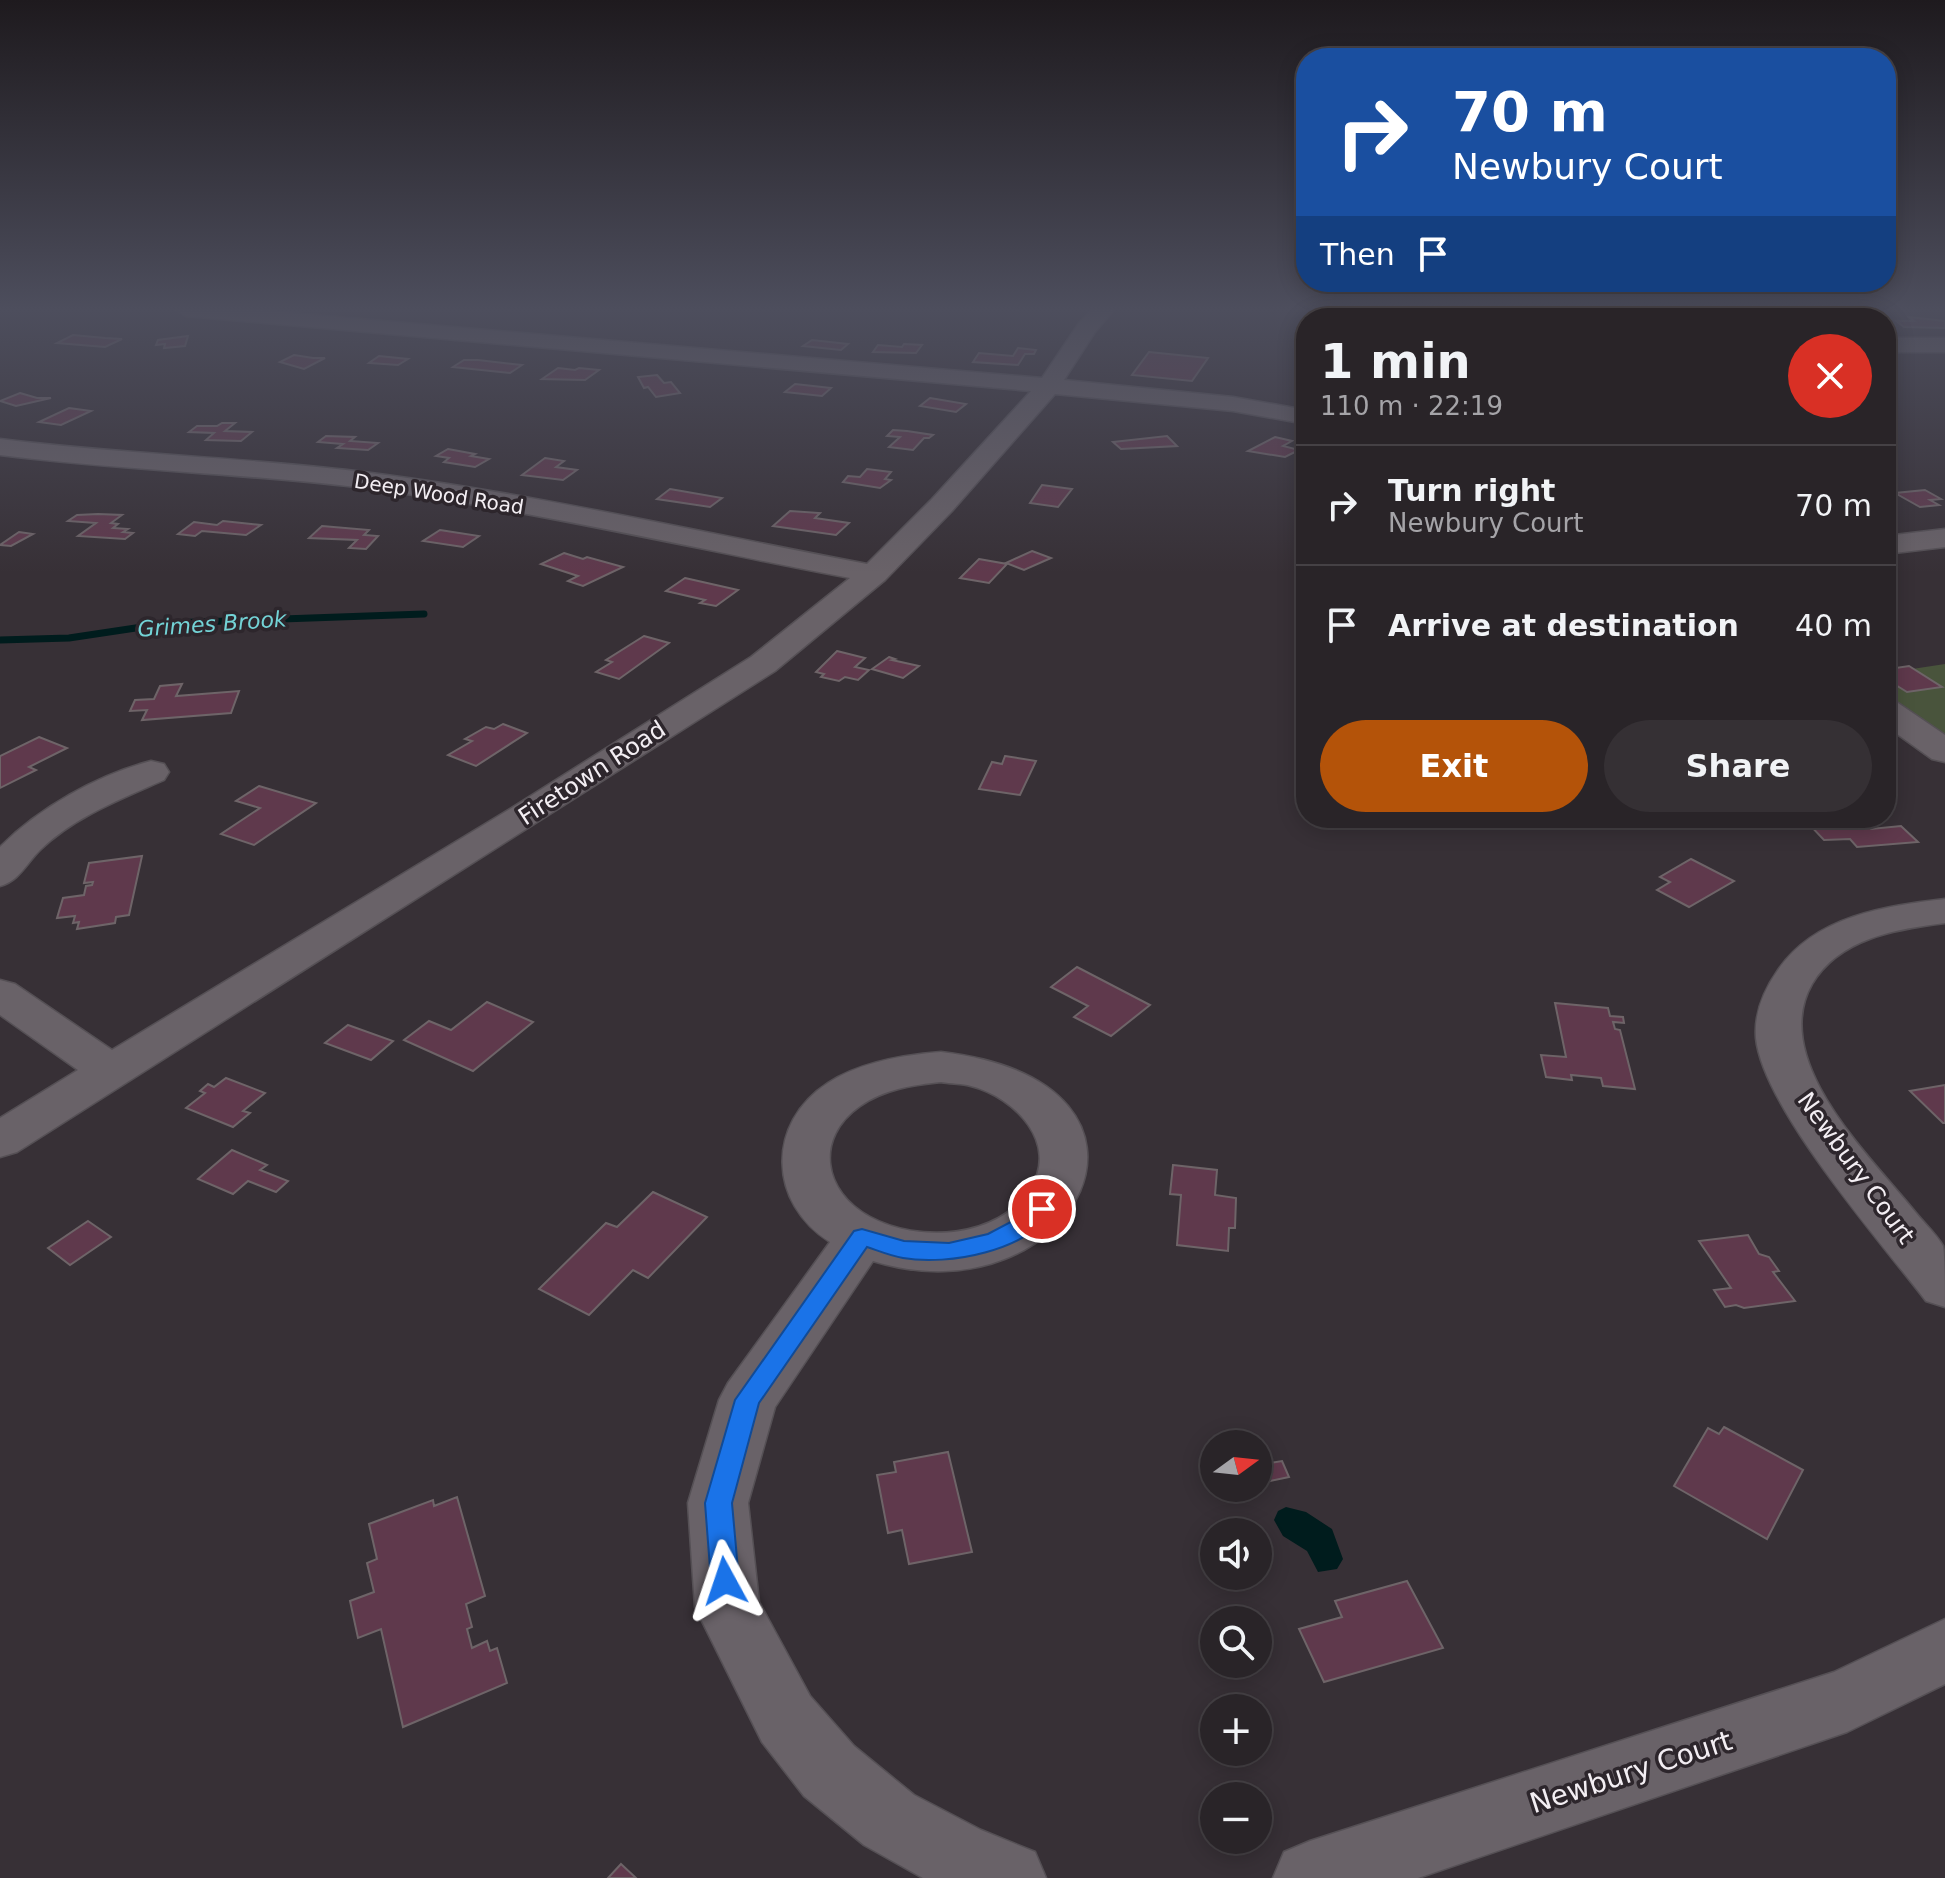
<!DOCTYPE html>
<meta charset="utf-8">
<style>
:root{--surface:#292428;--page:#353034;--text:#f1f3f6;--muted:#a5a4a8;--line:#454145;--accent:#b45309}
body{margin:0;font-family:"DejaVu Sans",sans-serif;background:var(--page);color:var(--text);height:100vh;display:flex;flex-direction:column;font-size:30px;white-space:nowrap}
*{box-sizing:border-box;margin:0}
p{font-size:26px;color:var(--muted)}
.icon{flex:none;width:44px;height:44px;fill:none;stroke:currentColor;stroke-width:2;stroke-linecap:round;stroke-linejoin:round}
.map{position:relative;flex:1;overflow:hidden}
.drawer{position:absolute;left:1296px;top:308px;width:600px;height:520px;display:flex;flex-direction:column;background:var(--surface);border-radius:32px;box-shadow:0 4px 20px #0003,0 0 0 2px var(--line)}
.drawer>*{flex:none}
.banner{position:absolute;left:1296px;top:48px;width:600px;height:244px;border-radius:32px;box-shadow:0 4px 20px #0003,0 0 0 2px var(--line);background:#1a4fa0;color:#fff;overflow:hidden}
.needle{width:52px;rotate:75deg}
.fabs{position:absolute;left:1200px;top:1430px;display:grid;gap:16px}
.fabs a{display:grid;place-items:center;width:72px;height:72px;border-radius:50%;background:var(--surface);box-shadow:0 4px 20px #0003,0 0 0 2px var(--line);font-size:40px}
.pin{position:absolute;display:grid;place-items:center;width:68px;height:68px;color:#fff;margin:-34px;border:4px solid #fff;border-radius:50%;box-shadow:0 2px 8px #0007}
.me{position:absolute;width:88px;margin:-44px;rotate:355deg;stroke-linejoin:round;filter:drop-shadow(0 0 6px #0008)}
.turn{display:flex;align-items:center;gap:28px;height:168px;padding:0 24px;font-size:36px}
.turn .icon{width:104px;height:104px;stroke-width:2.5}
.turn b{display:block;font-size:56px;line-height:68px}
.then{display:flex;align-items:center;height:76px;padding:0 24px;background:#0003;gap:16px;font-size:30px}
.round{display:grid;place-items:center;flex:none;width:84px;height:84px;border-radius:42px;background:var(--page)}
.headline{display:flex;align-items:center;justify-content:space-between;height:136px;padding:0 24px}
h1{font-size:48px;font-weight:600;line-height:60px}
.action{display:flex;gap:16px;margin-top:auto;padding:16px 24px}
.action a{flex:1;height:92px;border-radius:48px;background:var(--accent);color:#fff;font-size:32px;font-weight:600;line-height:92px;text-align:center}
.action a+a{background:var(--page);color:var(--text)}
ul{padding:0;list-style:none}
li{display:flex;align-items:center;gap:24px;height:120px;padding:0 24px;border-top:2px solid var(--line)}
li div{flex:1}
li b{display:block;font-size:30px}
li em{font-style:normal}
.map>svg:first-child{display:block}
.green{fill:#49543c}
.water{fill:#001c1d}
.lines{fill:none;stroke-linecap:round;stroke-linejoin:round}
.stream{stroke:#001c1d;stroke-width:7}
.building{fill:#5f394c;stroke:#6e6468;stroke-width:2}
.minor-casing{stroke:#555055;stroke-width:3}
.minor{fill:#696268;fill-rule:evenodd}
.route{fill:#1a73e8;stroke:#114b97;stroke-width:2}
.labels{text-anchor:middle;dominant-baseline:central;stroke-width:7;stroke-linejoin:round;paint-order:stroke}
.far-street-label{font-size:20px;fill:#f3eef3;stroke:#2d262c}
.far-water-label{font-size:22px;font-style:italic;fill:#73d3d6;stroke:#2d262c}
.street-label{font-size:24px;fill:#f3eef3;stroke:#2d262c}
.near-street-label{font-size:28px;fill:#f3eef3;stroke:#2d262c}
</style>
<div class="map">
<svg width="1945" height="1878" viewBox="0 0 1945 1878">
<rect width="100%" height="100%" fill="#373036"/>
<polygon class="green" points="1945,664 1945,743 1886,701 1886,673"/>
<polygon class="water" points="1286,1507 1306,1512 1332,1529 1343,1559 1337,1569 1318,1572 1307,1551 1283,1536 1274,1520 1278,1511"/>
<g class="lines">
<polyline class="stream" points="0,640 69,638 169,623 424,614"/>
</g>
<g class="building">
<polygon points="1909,317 1945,321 1945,328 1904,327 1896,321 1914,321"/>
<polygon points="73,335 105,338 122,339 105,347 57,343"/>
<polygon points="188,336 185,346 164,348 165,344 156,345 158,340"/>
<polygon points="812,340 848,344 841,350 803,346"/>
<polygon points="904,344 922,345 916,353 873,352 878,345 902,347"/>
<polygon points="1018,348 1036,350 1034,354 1025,354 1018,365 973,362 979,353 1013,356"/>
<polygon points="1149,352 1208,358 1192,381 1132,375"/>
<polygon points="294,355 313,358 325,358 304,369 280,362"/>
<polygon points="379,356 408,359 398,365 369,363"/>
<polygon points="464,360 478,360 522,365 510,373 453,367"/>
<polygon points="558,368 575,370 579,368 599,370 585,380 542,379"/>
<polygon points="657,375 664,383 671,382 680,393 656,397 648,387 644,388 638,377"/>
<polygon points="795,384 831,388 822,396 785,392"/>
<polygon points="20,393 37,398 51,398 16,406 0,401"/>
<polygon points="930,398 966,404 956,412 920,406"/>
<polygon points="69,408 91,411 61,425 39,422"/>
<polygon points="222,423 235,423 225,431 252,432 241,441 206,440 214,433 189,432 197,426 217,426"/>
<polygon points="893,430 907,431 933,435 929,438 924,438 913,450 889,447 900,437 887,436"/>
<polygon points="326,436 355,437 350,441 378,443 368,450 337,448 343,444 318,442"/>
<polygon points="1167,436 1177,446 1121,449 1113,442"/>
<polygon points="1275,437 1292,441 1283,446 1299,450 1285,457 1248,451"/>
<polygon points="448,449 475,454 471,456 489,459 475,467 444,462 449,458 436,456"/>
<polygon points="545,458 564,461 556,467 577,470 563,480 522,475"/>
<polygon points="867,469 891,472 885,479 891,480 880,488 843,482 848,476 860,477"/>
<polygon points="1042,485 1072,489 1058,507 1030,503"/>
<polygon points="670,489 722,498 710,507 657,499"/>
<polygon points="1925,490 1941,499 1930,500 1939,505 1920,507 1895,493"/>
<polygon points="790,511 820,513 815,518 849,523 836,535 773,526"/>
<polygon points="98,514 122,515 111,523 118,524 113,528 128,529 123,532 133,533 125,539 78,536 96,523 68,521 77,515"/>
<polygon points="223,521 261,525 246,535 202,531 195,536 178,534 194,522 217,525"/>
<polygon points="322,526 369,530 364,535 378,536 366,549 349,548 357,540 309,538"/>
<polygon points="440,530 479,536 463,547 423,541"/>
<polygon points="19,532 33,534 11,546 0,545"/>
<polygon points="1032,551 1051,558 1024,570 1006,563"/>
<polygon points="564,553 583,559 587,557 623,567 583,586 568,581 578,576 541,564"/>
<polygon points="979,559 1007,564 989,583 960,578"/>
<polygon points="685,578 738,590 716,606 700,603 705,600 666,591"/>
<polygon points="644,636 669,643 619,679 596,672 612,662 606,660"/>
<polygon points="837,651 865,658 855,667 869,670 858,680 845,677 839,681 821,677 824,674 816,672"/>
<polygon points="889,657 895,659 892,660 919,666 903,678 872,669"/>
<polygon points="1886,662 1896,668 1909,666 1942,687 1907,692 1886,679"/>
<polygon points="182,684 176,696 239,691 231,713 142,720 147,710 130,711 135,700 154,699 160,686"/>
<polygon points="503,724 527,733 476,766 448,755 472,741 465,739 486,727 494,729"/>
<polygon points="39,737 67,748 29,767 36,770 0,788 0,756"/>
<polygon points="1005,756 1036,761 1020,795 979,789 992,762 1002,764"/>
<polygon points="259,786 316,803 254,845 221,834 260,808 236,801"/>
<polygon points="1860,818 1871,829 1901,826 1918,842 1857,847 1850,839 1824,840 1805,820"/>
<polygon points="142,856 129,915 116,917 115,923 77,929 79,922 73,923 75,916 57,918 63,898 84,895 86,886 92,885 93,882 84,883 89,863"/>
<polygon points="1691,859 1734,881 1689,907 1657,890 1670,882 1660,877"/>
<polygon points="1077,967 1150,1005 1111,1036 1074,1017 1088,1006 1051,987"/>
<polygon points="487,1002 533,1022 473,1071 404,1040 429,1021 451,1030"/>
<polygon points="1555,1003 1608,1008 1610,1016 1623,1017 1624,1023 1613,1022 1615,1029 1620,1030 1635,1089 1603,1086 1601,1078 1571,1075 1572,1080 1546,1077 1541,1055 1566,1057"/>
<polygon points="348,1025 393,1041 371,1060 325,1043"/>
<polygon points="226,1078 265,1093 243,1111 250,1113 233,1127 186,1108 205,1093 200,1091 208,1084 214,1087"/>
<polygon points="1945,1085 1945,1123 1943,1123 1910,1091"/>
<polygon points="232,1150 267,1165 260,1170 288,1181 276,1192 248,1181 233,1194 198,1179"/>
<polygon points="1173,1165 1217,1170 1215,1195 1236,1198 1235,1228 1229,1228 1228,1251 1177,1245 1181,1195 1170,1194"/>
<polygon points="653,1192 707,1217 648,1278 633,1270 589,1315 539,1289 606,1223 617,1227"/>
<polygon points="88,1221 111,1237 70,1265 48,1248"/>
<polygon points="1748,1235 1759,1254 1769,1257 1779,1271 1773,1272 1795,1301 1744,1308 1736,1305 1725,1307 1714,1290 1731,1288 1699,1241"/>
<polygon points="1724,1427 1803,1470 1767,1539 1674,1486 1708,1428 1719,1434"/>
<polygon points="948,1452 972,1552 909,1564 902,1530 888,1533 877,1475 896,1472 894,1462"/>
<polygon points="1282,1461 1289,1477 1261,1483 1258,1465"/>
<polygon points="457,1497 485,1596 466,1604 472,1627 467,1629 472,1648 487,1641 490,1651 497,1648 507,1683 403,1727 381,1629 358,1638 350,1601 374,1592 367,1563 377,1559 369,1524 433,1500 434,1506"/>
<polygon points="1407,1581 1443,1648 1324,1682 1299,1629 1342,1617 1335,1601"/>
<polygon points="621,1864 636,1878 608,1878"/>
</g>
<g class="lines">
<defs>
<g id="minor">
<path d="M 176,310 L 257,310 L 1042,378 L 1079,323 L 1092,310 L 1114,310 L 1095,332 L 1064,380 L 1233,397 L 1306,410 L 1306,424 L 1233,411 L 1055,394 L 952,511 L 885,580 L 775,671 L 17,1152 L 0,1157 L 0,1118 L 78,1070 L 0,1015 L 0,980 L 15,984 L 112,1050 L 510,809 L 751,657 L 850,578 C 686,547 522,508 356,487 C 238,473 118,470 0,455 L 0,439 C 118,454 237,457 355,471 C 527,492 698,532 867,564 L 932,499 L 1031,391 L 186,316 Z"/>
<polygon points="1804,310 1832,310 1844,318 1815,318"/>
<rect x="1886" y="338" width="59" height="14"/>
<polygon points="1945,529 1945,547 1886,554 1886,536"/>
<polygon points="1886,700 1898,703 1945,735 1945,762 1932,759 1886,726"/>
<path d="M 151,761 L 164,764 L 169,772 L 164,780 C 121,799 74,817 40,850 C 26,864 19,881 0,886 L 0,847 C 39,808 97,775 151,761 Z"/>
<path d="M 1945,899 L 1945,923 C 1897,929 1839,938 1812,984 C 1768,1061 1872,1158 1916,1213 C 1925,1224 1937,1235 1943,1246 C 1945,1257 1945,1293 1945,1307 L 1926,1301 C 1881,1242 1763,1108 1756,1038 C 1754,1012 1764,990 1778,970 C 1815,916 1885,906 1945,899 Z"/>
<path d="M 941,1052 C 1201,1083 1074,1323 873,1261 L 775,1407 L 748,1503 L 759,1602 L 810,1696 L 854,1746 L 914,1795 L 981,1830 L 1035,1852 L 1046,1878 L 923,1878 L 864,1845 L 804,1796 L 762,1742 L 695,1607 L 688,1503 L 719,1400 L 728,1383 L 830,1242 C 768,1203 766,1123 828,1083 C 860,1062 903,1055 941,1052 ZM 941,1082 C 951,1084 962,1083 971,1086 C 1015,1097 1060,1144 1030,1189 C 998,1239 918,1243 870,1217 C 823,1192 814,1138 860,1106 C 884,1089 913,1085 941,1082 Z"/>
<polygon points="1945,1619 1945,1684 1847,1732 1418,1878 1273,1878 1284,1852 1310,1841 1834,1672"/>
</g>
</defs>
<use href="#minor" class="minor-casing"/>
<use href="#minor" class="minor"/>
</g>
<linearGradient id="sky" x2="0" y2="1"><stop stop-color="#1e1a1e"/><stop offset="0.54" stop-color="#4d4e5d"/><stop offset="1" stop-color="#4d4e5d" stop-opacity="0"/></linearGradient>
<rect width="1945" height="573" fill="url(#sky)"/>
<path class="route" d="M 1042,1201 L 1050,1203 L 1053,1209 C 1029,1251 948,1266 903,1258 C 891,1256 879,1251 867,1247 L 759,1403 L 732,1503 L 739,1581 L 735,1590 L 725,1593 L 715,1590 L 711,1581 L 705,1503 L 735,1400 L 854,1231 L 862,1229 L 904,1241 L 949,1243 L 988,1234 L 1022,1216 L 1034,1203 Z"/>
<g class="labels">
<g class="far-street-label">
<text transform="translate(439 494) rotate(9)">Deep Wood Road</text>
</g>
<g class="far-water-label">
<text transform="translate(212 624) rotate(-4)">Grimes Brook</text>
</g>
<g class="street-label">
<text transform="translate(592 773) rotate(-33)">Firetown Road</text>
<text transform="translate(1856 1168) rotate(54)">Newbury Court</text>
</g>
<g class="near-street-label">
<text transform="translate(1631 1772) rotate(-18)">Newbury Court</text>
</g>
</g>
</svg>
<div class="fabs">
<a><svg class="needle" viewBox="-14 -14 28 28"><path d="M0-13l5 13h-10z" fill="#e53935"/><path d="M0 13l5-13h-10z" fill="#a5a4a8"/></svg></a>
<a><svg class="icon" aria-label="sound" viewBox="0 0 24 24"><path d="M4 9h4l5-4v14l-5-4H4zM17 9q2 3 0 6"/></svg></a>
<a><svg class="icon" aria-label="search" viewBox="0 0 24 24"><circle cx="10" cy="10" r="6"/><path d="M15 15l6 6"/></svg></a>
<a>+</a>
<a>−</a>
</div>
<div class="pin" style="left:1042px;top:1209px;background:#d93025"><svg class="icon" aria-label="arrive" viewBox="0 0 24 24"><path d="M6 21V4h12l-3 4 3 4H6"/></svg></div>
<svg class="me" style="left:725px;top:1581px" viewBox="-20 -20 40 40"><path d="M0-17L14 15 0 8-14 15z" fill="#1a73e8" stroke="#fff" stroke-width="4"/></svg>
<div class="banner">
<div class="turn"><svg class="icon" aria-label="right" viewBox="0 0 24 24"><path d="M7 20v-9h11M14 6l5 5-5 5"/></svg><div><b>70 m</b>Newbury Court</div></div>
<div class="then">Then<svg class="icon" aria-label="arrive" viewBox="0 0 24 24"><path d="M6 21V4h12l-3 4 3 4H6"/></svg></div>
</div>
<section class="drawer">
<div class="headline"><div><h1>1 min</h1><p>110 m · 22:19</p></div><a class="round" style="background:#d93025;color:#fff"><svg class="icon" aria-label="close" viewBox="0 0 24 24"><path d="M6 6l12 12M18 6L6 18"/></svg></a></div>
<ul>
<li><svg class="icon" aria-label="right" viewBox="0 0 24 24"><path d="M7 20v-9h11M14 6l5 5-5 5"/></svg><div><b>Turn right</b><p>Newbury Court</p></div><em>70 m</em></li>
<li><svg class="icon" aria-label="arrive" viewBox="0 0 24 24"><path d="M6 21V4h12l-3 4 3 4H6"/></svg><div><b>Arrive at destination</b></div><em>40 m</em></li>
</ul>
<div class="action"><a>Exit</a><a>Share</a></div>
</section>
</div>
